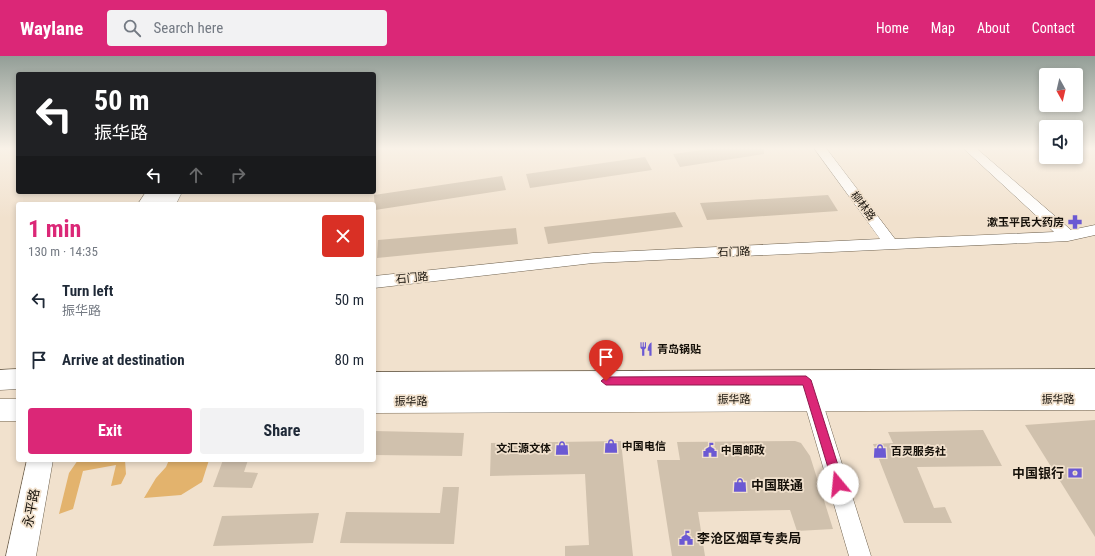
<!DOCTYPE html>
<meta charset="utf-8">
<style>
:root{--surface:#fff;--page:#f2f2f3;--text:#1f2937;--muted:#747a83;--accent:#db2777}
body{margin:0;font-family:"Roboto Condensed","Noto Sans SC",sans-serif;background:var(--page);color:var(--text);height:100vh;display:flex;flex-direction:column;font-size:15px;white-space:nowrap}
*{box-sizing:border-box;margin:0}
p{font-size:13px;color:var(--muted)}
.icon{flex:none;width:22px;height:22px;fill:none;stroke:currentColor;stroke-width:2;stroke-linecap:round;stroke-linejoin:round}
.map{position:relative;flex:1;overflow:hidden}
.drawer{position:absolute;left:16px;top:146px;width:360px;height:260px;display:flex;flex-direction:column;background:var(--surface);border-radius:4px;box-shadow:0 2px 6px #0003}
.drawer>*{flex:none}
.hud{position:absolute;left:16px;top:16px;width:360px;height:122px;border-radius:4px;box-shadow:0 2px 6px #0003;background:#202124;color:#fff;overflow:hidden}
.needle{width:26px;rotate:172deg}
.controls{position:absolute;left:1039px;top:12px;display:grid;gap:8px}
.controls a{display:grid;place-items:center;width:44px;height:44px;border-radius:4px;background:var(--surface);box-shadow:0 2px 6px #0003;font-size:20px}
.pin{position:absolute;display:grid;place-items:center;width:34px;height:34px;color:#fff;margin:-41px -17px;border-radius:50% 50% 50% 0;rotate:-45deg;box-shadow:0 0 4px #0007}
.pin .icon{rotate:45deg}
.me{position:absolute;width:44px;margin:-22px;rotate:343deg;stroke-linejoin:round;filter:drop-shadow(0 0 3px #0008)}
.turn{display:flex;align-items:center;gap:14px;height:84px;padding:0 12px;font-size:18px}
.turn .icon{width:52px;height:52px;stroke-width:2.5}
.turn b{display:block;font-size:28px;line-height:34px}
.lanes{display:flex;align-items:center;height:38px;padding:0 12px;background:#0003;justify-content:center;gap:20px;direction:ltr}
.lanes .off{opacity:.35}
.round{display:grid;place-items:center;flex:none;width:42px;height:42px;border-radius:4px;background:var(--page)}
.overview{display:flex;align-items:center;justify-content:space-between;height:68px;padding:0 12px}
h1{font-size:24px;font-weight:700;line-height:30px;color:var(--accent)}
.action{display:flex;gap:8px;margin-top:auto;padding:8px 12px}
.action a{flex:1;height:46px;border-radius:4px;background:var(--accent);color:#fff;font-size:16px;font-weight:700;line-height:46px;text-align:center}
.action a+a{background:var(--page);color:var(--text)}
ul{padding:0;list-style:none}
li{display:flex;align-items:center;gap:12px;height:60px;padding:0 12px}
li div{flex:1}
li b{display:block;font-size:15px}
li em{font-style:normal}
header{display:flex;align-items:center;gap:24px;box-sizing:border-box;height:56px;padding:0 20px;background:var(--accent);color:#fff}
header strong{font-size:19px}
nav{display:flex;gap:22px;margin-inline-start:auto;font-size:14px}
.search{width:280px;height:36px;background:var(--page);display:flex;align-items:center;gap:10px;box-sizing:border-box;padding:0 14px;border-radius:4px;color:var(--muted);font-size:15px}
.map>svg:first-child{display:block}
.green{fill:#e3b36d}
.building{fill:#d0c1ad}
.lines{fill:none;stroke-linecap:round;stroke-linejoin:round}
.street-casing{stroke:#6f624f;stroke-width:1}
.secondary-casing{stroke:#6f624f;stroke-width:1}
.street{fill:#fff;fill-rule:evenodd}
.secondary{fill:#fff;fill-rule:evenodd}
.route{fill:#db2777;stroke:#8e194d}
.labels{text-anchor:middle;dominant-baseline:central;stroke-width:3.5;stroke-linejoin:round;paint-order:stroke}
.street-label{font-size:11px;fill:#151009;stroke:#f1e1cd}
.poi-label{font-size:11px;font-weight:bold;fill:#151009;stroke:#f1e1cd;text-anchor:start}
.near-poi-label{font-size:13px;font-weight:bold;fill:#151009;stroke:#f1e1cd;text-anchor:start}
.near-street-label{font-size:13px;fill:#151009;stroke:#f1e1cd}
</style>
<header>
<strong>Waylane</strong>
<div class="search"><svg class="icon" aria-label="search" viewBox="0 0 24 24"><circle cx="10" cy="10" r="6"/><path d="M15 15l6 6"/></svg>Search here</div>
<nav><a>Home</a><a>Map</a><a>About</a><a>Contact</a></nav>
</header>
<div class="map">
<svg width="1095" height="500" viewBox="0 0 1095 500">
<rect width="100%" height="100%" fill="#f1e1cd"/>
<g class="green">
<polygon points="78,404 125,404 126,418 121,428 111,430 116,409 83,415 73,453 59,458 69,417"/>
<polygon points="169,404 209,404 202,426 181,439 144,442 156,422 166,411"/>
</g>
<g class="building">
<polygon points="717,92 764,92 764,98 680,111 673,98"/>
<polygon points="645,101 652,114 530,132 526,118"/>
<polygon points="502,120 506,134 375,154 374,139"/>
<polygon points="828,139 838,155 707,164 700,147"/>
<polygon points="675,156 683,171 548,188 544,171"/>
<polygon points="516,172 518,188 377,202 378,184"/>
<polygon points="1095,364 1095,481 1025,369"/>
<polygon points="983,374 1002,410 917,411 934,452 945,451 952,467 904,467 873,388 893,387 888,376"/>
<polygon points="374,375 464,377 462,400 374,399"/>
<polygon points="621,385 633,500 565,500 565,490 589,489 585,418 490,420 491,387"/>
<polygon points="795,385 801,387 810,400 833,473 797,475 790,454 698,456 705,500 672,500 657,404 680,404 677,386"/>
<polygon points="223,404 248,404 244,416 258,417 252,432 213,431"/>
<polygon points="443,431 459,431 454,488 340,487 346,456 440,457"/>
<polygon points="319,457 313,487 213,490 222,460"/>
</g>
<g class="lines">
<defs>
<g id="street">
<polygon points="814,92 826,92 895,183 1054,176 963,92 976,92 1071,174 1095,169 1095,179 1068,185 593,207 374,232 374,220 593,197 880,183"/>
<polygon points="810,327 816,330 819,335 871,500 849,500 801,335 804,330"/>
</g>
<g id="secondary">
<polygon points="146,136 182,136 176,148 138,148"/>
<polygon points="18,313 18,333 0,334 0,314"/>
<polygon points="1095,313 1095,354 374,357 374,316"/>
<rect x="0" y="343" width="18" height="22"/>
<polygon points="27,404 53,404 36,500 6,500"/>
</g>
</defs>
<use href="#street" class="street-casing"/>
<use href="#secondary" class="secondary-casing"/>
<use href="#street" class="street"/>
<use href="#secondary" class="secondary"/>
</g>
<linearGradient id="sky" x2="0" y2="1"><stop stop-color="#939e97"/><stop offset="0.57" stop-color="#f9f2e8"/><stop offset="1" stop-color="#f9f2e8" stop-opacity="0"/></linearGradient>
<rect width="1095" height="162" fill="url(#sky)"/>
<polygon class="route" points="806,320 811,324 844,428 842,432 838,434 834,432 833,428 803,329 606,329 601,325 606,321"/>
<defs>
<symbol id="pharmacy-bare" viewBox="-9 -9 18 18"><path d="M-2-6h4v4h4v4h-4v4h-4v-4h-4v-4h4Z" fill="#6b59d3" stroke="#f1e1cd" stroke-width="2.5" paint-order="stroke"/></symbol>
<symbol id="restaurant-bare" viewBox="-9 -9 18 18"><path d="M-5-6h1v4h1v-4h1v4h1v-4h1v5L-1.5 .5V6h-2V.5L-5-1ZM5-6V6H3V1.5H1.5Q1.5-4 5-6Z" fill="#6b59d3" stroke="#f1e1cd" stroke-width="2.5" paint-order="stroke"/></symbol>
<symbol id="shop-bare" viewBox="-9 -9 18 18"><path d="M-5-2.5h2.3a2.7 3.5 0 0 1 5.4 0H5L5.5 6h-11ZM-1.5-2.5h3a1.5 2.3 0 0 0-3 0Z" fill="#6b59d3" stroke="#f1e1cd" stroke-width="2.5" paint-order="stroke"/></symbol>
<symbol id="civic-bare" viewBox="-9 -9 18 18"><path d="M-.6-6.5H3V-4.5H.6V-3L4-1V1h2V6H-6V1h2V-1L-.6-3ZM-1.2 2.5V6h2.4V2.5Z" fill="#6b59d3" stroke="#f1e1cd" stroke-width="2.5" paint-order="stroke"/></symbol>
<symbol id="bank-bare" viewBox="-9 -9 18 18"><path d="M-6-4H6V4H-6ZM0-2.3a2.3 2.3 0 1 0 0 4.6a2.3 2.3 0 1 0 0-4.6Z" fill="#6b59d3" stroke="#f1e1cd" stroke-width="2.5" paint-order="stroke"/></symbol>
</defs>
<g fill-rule="evenodd">
<use href="#pharmacy-bare" x="1065" y="156" width="20" height="20"/>
<use href="#restaurant-bare" x="636" y="283" width="20" height="20"/>
<use href="#shop-bare" x="601" y="380" width="20" height="20"/>
<use href="#shop-bare" x="552" y="382" width="20" height="20"/>
<use href="#civic-bare" x="700" y="384" width="20" height="20"/>
<use href="#shop-bare" x="870" y="385" width="20" height="20"/>
<use href="#bank-bare" x="1065" y="407" width="20" height="20"/>
<use href="#shop-bare" x="730" y="419" width="20" height="20"/>
<use href="#civic-bare" x="676" y="472" width="20" height="20"/>
</g>
<g class="labels">
<g class="street-label">
<text transform="translate(863 150) rotate(53)">柳林路</text>
<text transform="translate(734 196) rotate(-2)">石门路</text>
<text transform="translate(412 222) rotate(-6)">石门路</text>
<text x="734" y="343">振华路</text>
<text x="1058" y="343">振华路</text>
<text x="411" y="345">振华路</text>
</g>
<g class="poi-label">
<text x="1064" y="166" text-anchor="end">漱玉平民大药房</text>
<text x="657" y="293">青岛锅贴</text>
<text x="622" y="390">中国电信</text>
<text x="551" y="392" text-anchor="end">文汇源文体</text>
<text x="721" y="394">中国邮政</text>
<text x="891" y="395">百灵服务社</text>
</g>
<g class="near-poi-label">
<text x="1064" y="417" text-anchor="end">中国银行</text>
<text x="751" y="429">中国联通</text>
<text x="697" y="482">李沧区烟草专卖局</text>
</g>
<g class="near-street-label">
<text transform="translate(31 452) rotate(-79)">永平路</text>
</g>
</g>
</svg>
<div class="controls">
<a><svg class="needle" viewBox="-14 -14 28 28"><path d="M0-13l5 13h-10z" fill="#e53935"/><path d="M0 13l5-13h-10z" fill="#747a83"/></svg></a>
<a><svg class="icon" aria-label="sound" viewBox="0 0 24 24"><path d="M4 9h4l5-4v14l-5-4H4zM17 9q2 3 0 6"/></svg></a>
</div>
<div class="pin" style="left:606px;top:325px;background:#d93025"><svg class="icon" aria-label="arrive" viewBox="0 0 24 24"><path d="M6 21V4h12l-3 4 3 4H6"/></svg></div>
<svg class="me" style="left:838px;top:428px" viewBox="-20 -20 40 40"><circle r="19" fill="#fff"/><path d="M0-13L10 11 0 6-10 11z" fill="#db2777"/></svg>
<div class="hud">
<div class="turn"><svg class="icon" aria-label="left" viewBox="0 0 24 24"><path d="M17 20v-9H6M10 6l-5 5 5 5"/></svg><div><b>50 m</b>振华路</div></div>
<div class="lanes"><svg class="icon" aria-label="left" viewBox="0 0 24 24"><path d="M17 20v-9H6M10 6l-5 5 5 5"/></svg><svg class="icon off" aria-label="ahead" viewBox="0 0 24 24"><path d="M12 20V5M6 11l6-6 6 6"/></svg><svg class="icon off" aria-label="right" viewBox="0 0 24 24"><path d="M7 20v-9h11M14 6l5 5-5 5"/></svg></div>
</div>
<section class="drawer">
<div class="overview"><div><h1>1 min</h1><p>130 m · 14:35</p></div><a class="round" style="background:#d93025;color:#fff"><svg class="icon" aria-label="close" viewBox="0 0 24 24"><path d="M6 6l12 12M18 6L6 18"/></svg></a></div>
<ul>
<li><svg class="icon" aria-label="left" viewBox="0 0 24 24"><path d="M17 20v-9H6M10 6l-5 5 5 5"/></svg><div><b>Turn left</b><p>振华路</p></div><em>50 m</em></li>
<li><svg class="icon" aria-label="arrive" viewBox="0 0 24 24"><path d="M6 21V4h12l-3 4 3 4H6"/></svg><div><b>Arrive at destination</b></div><em>80 m</em></li>
</ul>
<div class="action"><a>Exit</a><a>Share</a></div>
</section>
</div>
